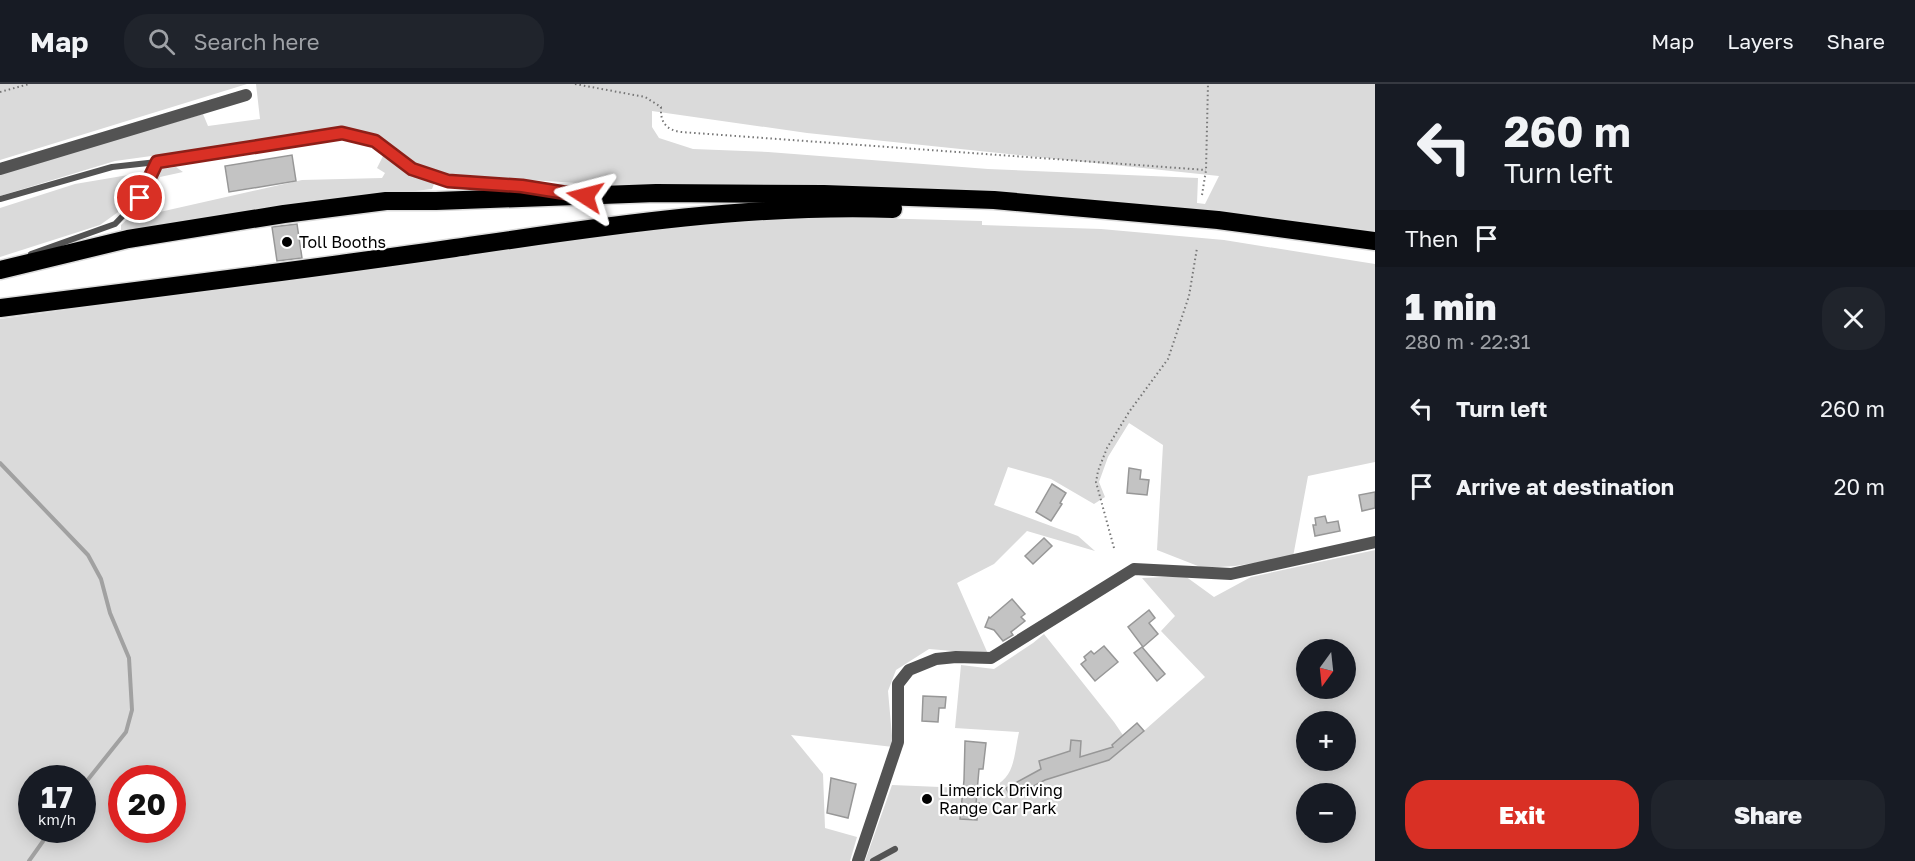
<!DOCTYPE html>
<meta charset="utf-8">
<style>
:root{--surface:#171b24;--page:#20242c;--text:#f1f3f6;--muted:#9ea1a6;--line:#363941;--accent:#d93025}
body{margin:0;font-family:"Golos Text",sans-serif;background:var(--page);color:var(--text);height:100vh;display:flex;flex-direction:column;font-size:22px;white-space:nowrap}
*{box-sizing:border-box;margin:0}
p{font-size:20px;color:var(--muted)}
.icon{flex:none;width:33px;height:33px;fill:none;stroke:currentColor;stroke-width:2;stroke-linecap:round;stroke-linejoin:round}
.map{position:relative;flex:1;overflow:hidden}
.panel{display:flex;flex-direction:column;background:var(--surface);width:540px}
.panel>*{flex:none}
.banner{background:#171b24;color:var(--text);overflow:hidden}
.needle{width:39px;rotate:195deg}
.tools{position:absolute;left:1296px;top:555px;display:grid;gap:12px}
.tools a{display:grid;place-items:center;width:60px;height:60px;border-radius:50%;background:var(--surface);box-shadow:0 3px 15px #0003;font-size:30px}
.speed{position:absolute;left:18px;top:681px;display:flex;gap:12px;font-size:30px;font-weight:700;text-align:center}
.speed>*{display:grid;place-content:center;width:78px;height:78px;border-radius:50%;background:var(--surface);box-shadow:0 3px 15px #0003;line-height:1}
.speed small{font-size:15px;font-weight:400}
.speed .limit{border:9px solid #d22;background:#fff;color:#111}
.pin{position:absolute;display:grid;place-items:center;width:51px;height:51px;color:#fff;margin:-26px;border:3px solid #fff;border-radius:50%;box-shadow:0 2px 6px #0007}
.me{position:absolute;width:66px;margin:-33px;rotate:279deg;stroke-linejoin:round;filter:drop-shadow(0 0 4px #0008)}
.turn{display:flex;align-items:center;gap:21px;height:126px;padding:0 30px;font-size:27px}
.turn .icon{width:78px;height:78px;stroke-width:2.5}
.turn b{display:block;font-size:42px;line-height:51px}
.then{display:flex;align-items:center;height:57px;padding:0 30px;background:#0003;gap:12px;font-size:22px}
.round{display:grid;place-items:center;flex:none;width:63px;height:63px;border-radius:24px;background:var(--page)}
.head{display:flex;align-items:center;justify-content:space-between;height:102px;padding:0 30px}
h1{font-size:36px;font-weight:800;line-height:45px}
.button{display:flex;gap:12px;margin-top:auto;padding:12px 30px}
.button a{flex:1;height:69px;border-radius:24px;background:var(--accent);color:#fff;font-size:24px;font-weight:800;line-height:69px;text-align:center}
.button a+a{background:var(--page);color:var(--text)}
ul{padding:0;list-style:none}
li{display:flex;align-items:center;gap:18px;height:78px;padding:0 30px}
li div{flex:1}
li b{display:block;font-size:22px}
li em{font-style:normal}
header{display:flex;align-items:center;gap:36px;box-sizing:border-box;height:84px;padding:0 30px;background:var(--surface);border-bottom:2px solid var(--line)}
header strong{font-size:28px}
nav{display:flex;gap:33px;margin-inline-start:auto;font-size:21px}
.search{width:420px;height:54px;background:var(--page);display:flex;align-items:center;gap:15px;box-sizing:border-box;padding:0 21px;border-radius:24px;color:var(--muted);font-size:22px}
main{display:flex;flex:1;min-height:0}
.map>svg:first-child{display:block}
.green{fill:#dadada;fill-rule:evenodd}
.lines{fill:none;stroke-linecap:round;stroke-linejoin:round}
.stream{stroke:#a1a1a1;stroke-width:4}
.building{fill:#c3c3c3;stroke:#979797;stroke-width:1.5}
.highway-casing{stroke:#dbdbdb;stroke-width:21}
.path{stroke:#757575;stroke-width:2;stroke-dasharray:1.5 3;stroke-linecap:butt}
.lane{stroke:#535353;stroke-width:6}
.street{stroke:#535353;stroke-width:12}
.highway{stroke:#000;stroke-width:18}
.route-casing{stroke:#8d1f18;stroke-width:15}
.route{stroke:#d93025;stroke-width:10}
.poi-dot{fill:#000;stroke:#fff;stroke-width:2}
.labels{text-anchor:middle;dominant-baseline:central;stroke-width:4.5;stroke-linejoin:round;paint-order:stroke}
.poi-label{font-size:16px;fill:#000;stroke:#fff;text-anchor:start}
</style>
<header>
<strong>Map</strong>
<div class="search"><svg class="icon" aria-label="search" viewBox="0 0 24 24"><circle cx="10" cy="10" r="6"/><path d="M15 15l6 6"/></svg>Search here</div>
<nav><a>Map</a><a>Layers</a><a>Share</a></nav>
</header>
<main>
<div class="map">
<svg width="1375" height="777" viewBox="0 0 1375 777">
<rect width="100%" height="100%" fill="#fff"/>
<g class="green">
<polygon points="0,0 247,0 0,76"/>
<path d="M 256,0 L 1375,0 L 1375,150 L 1219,129 L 627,102 L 447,91 L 416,80 L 389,60 L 339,43 L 224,62 L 115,77 L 0,112 L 0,89 L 203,30 L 208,42 L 260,35 ZM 652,27 L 807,49 L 1219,92 L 1205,120 L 1197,119 L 1198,94 L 988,85 L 768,68 L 693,65 L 659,54 L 652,43 Z"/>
<polygon points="383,72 411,90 434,100 432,105 248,127 121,152 121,141 139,124 149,109 158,88 162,85 176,83 183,88 160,93 142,132 302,96 382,94 385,89 377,84"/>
<polygon points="146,88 128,121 100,141 0,173 0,124 75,100"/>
<path d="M 761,131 L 982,137 L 982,141 L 1101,145 L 1224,156 L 1375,180 L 1375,378 L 1308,392 L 1293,473 L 1235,482 L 1203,484 L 1157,466 L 1163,361 L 1129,339 L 1108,373 L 1099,398 L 1105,413 L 1094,420 L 1051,395 L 1008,383 L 994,421 L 1078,452 L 1095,467 L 1027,447 L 994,480 L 957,499 L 988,570 L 929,565 L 896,586 L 888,607 L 893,663 L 791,651 L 823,690 L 825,744 L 857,753 L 850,777 L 0,777 L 0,235 L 179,210 L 347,184 ZM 32,694 L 82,694 L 82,746 L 32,746 ZM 122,694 L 172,694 L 172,746 L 122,746 Z"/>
<path d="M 1375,466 L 1375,777 L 865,777 L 892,701 L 988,705 C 1016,695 1013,674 1019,648 L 955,644 L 961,581 L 994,585 L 1033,559 L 1044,550 L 1114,638 L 1129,660 L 1205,593 L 1161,547 L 1175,532 L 1142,494 L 1185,492 L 1214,513 L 1251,493 ZM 1306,566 L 1346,566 L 1346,604 L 1306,604 ZM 1306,638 L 1346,638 L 1346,676 L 1306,676 ZM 1306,710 L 1346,710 L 1346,748 L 1306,748 Z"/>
</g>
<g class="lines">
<g class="stream">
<polyline points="0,379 88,471 101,495 110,529 129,574 132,626 126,648 82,703"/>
<polyline points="29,777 51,746"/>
</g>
</g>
<g class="building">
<polygon points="292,71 296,97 229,108 225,82"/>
<polygon points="297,140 302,174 277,177 272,143"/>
<polygon points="1129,384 1141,386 1140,395 1149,396 1147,411 1127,409"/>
<polygon points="1052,400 1066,409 1060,419 1062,420 1051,437 1036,428"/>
<polygon points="1375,408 1375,424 1362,427 1359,411"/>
<polygon points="1325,432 1327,439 1338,437 1340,447 1315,452 1313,441 1316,441 1315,434"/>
<polygon points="1044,454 1052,462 1033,480 1025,472"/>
<polygon points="1012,515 1025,530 1021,533 1025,537 1011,548 1013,551 1003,557 994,546 985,543 989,533 990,534"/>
<polygon points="1149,526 1155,534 1149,539 1158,550 1143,563 1128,543"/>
<polygon points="1104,562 1118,578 1095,597 1081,580 1086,576 1084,573 1091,567 1094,570"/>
<polygon points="1142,563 1165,590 1157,597 1134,569"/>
<polygon points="923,612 946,613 945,624 939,624 938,638 922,637"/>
<polygon points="1137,639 1144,647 1109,676 1045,696 1011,714 1006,704 1041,685 1039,677 1070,667 1071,656 1081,657 1080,673 1113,663 1112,661"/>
<polygon points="965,657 986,659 983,685 979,685 976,720 979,719 977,736 960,735 964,696"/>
<polygon points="831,694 856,700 848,734 827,729"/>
</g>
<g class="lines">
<defs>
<g id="highway">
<polyline points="0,186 128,155 284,130 386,117 436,117 656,109 824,110 994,116 1218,136 1375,157"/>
<path d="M 0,224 C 152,205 303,186 455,164 C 599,143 746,120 893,125"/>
</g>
</defs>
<use href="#highway" class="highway-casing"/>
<g class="path">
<path d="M 575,0 L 645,13 L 661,23 C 660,38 666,46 681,48 L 1206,86"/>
<polyline points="0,8 29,0"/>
<polyline points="1202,111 1206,86 1208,0"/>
<polyline points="1114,464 1096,398 1098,387 1107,364 1129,328 1168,275 1189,212 1197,164"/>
</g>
<g class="lane">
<polyline points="0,115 112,83 157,78 342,49 375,57 412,85 448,97 543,105"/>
<polyline points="31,170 115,140 140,114 157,78"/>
<polyline points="873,777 895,765"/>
</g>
<g class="street">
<polyline points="0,85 246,11"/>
<polyline points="858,777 898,658 898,600 909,586 936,575 956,573 991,574 1134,485 1231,490 1375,458"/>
</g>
<use href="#highway" class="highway"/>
</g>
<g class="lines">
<defs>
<polyline id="route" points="140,114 157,78 342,49 375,57 412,85 448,97 522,102 585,112"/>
</defs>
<use href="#route" class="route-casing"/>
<use href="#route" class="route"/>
</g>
<g class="poi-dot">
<circle cx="287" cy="158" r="6"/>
<circle cx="927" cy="715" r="6"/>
</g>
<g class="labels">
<g class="poi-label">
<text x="299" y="158">Toll Booths</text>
<text x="939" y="706">Limerick Driving<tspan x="939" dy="18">Range Car Park</tspan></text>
</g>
</g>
</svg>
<div class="tools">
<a><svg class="needle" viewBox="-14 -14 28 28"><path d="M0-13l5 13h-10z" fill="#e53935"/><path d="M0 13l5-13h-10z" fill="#9ea1a6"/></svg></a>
<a>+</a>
<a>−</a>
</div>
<div class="speed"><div>17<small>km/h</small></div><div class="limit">20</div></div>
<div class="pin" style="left:140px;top:114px;background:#d93025"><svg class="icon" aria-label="arrive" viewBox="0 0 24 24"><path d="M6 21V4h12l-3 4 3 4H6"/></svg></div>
<svg class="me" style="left:585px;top:112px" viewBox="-20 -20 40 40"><path d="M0-17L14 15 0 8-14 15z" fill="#d93025" stroke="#fff" stroke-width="4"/></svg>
</div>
<section class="panel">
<div class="banner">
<div class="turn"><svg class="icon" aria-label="left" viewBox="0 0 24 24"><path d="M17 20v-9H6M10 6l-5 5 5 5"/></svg><div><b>260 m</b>Turn left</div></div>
<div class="then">Then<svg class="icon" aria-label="arrive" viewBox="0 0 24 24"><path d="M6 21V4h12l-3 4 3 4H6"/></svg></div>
</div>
<div class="head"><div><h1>1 min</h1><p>280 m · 22:31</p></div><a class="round"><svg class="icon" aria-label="close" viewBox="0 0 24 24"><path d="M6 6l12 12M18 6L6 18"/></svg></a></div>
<ul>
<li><svg class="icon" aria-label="left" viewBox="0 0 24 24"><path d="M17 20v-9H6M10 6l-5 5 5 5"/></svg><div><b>Turn left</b></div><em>260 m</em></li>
<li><svg class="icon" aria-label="arrive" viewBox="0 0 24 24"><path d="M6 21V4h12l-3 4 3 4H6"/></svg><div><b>Arrive at destination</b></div><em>20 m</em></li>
</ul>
<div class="button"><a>Exit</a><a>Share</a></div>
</section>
</main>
